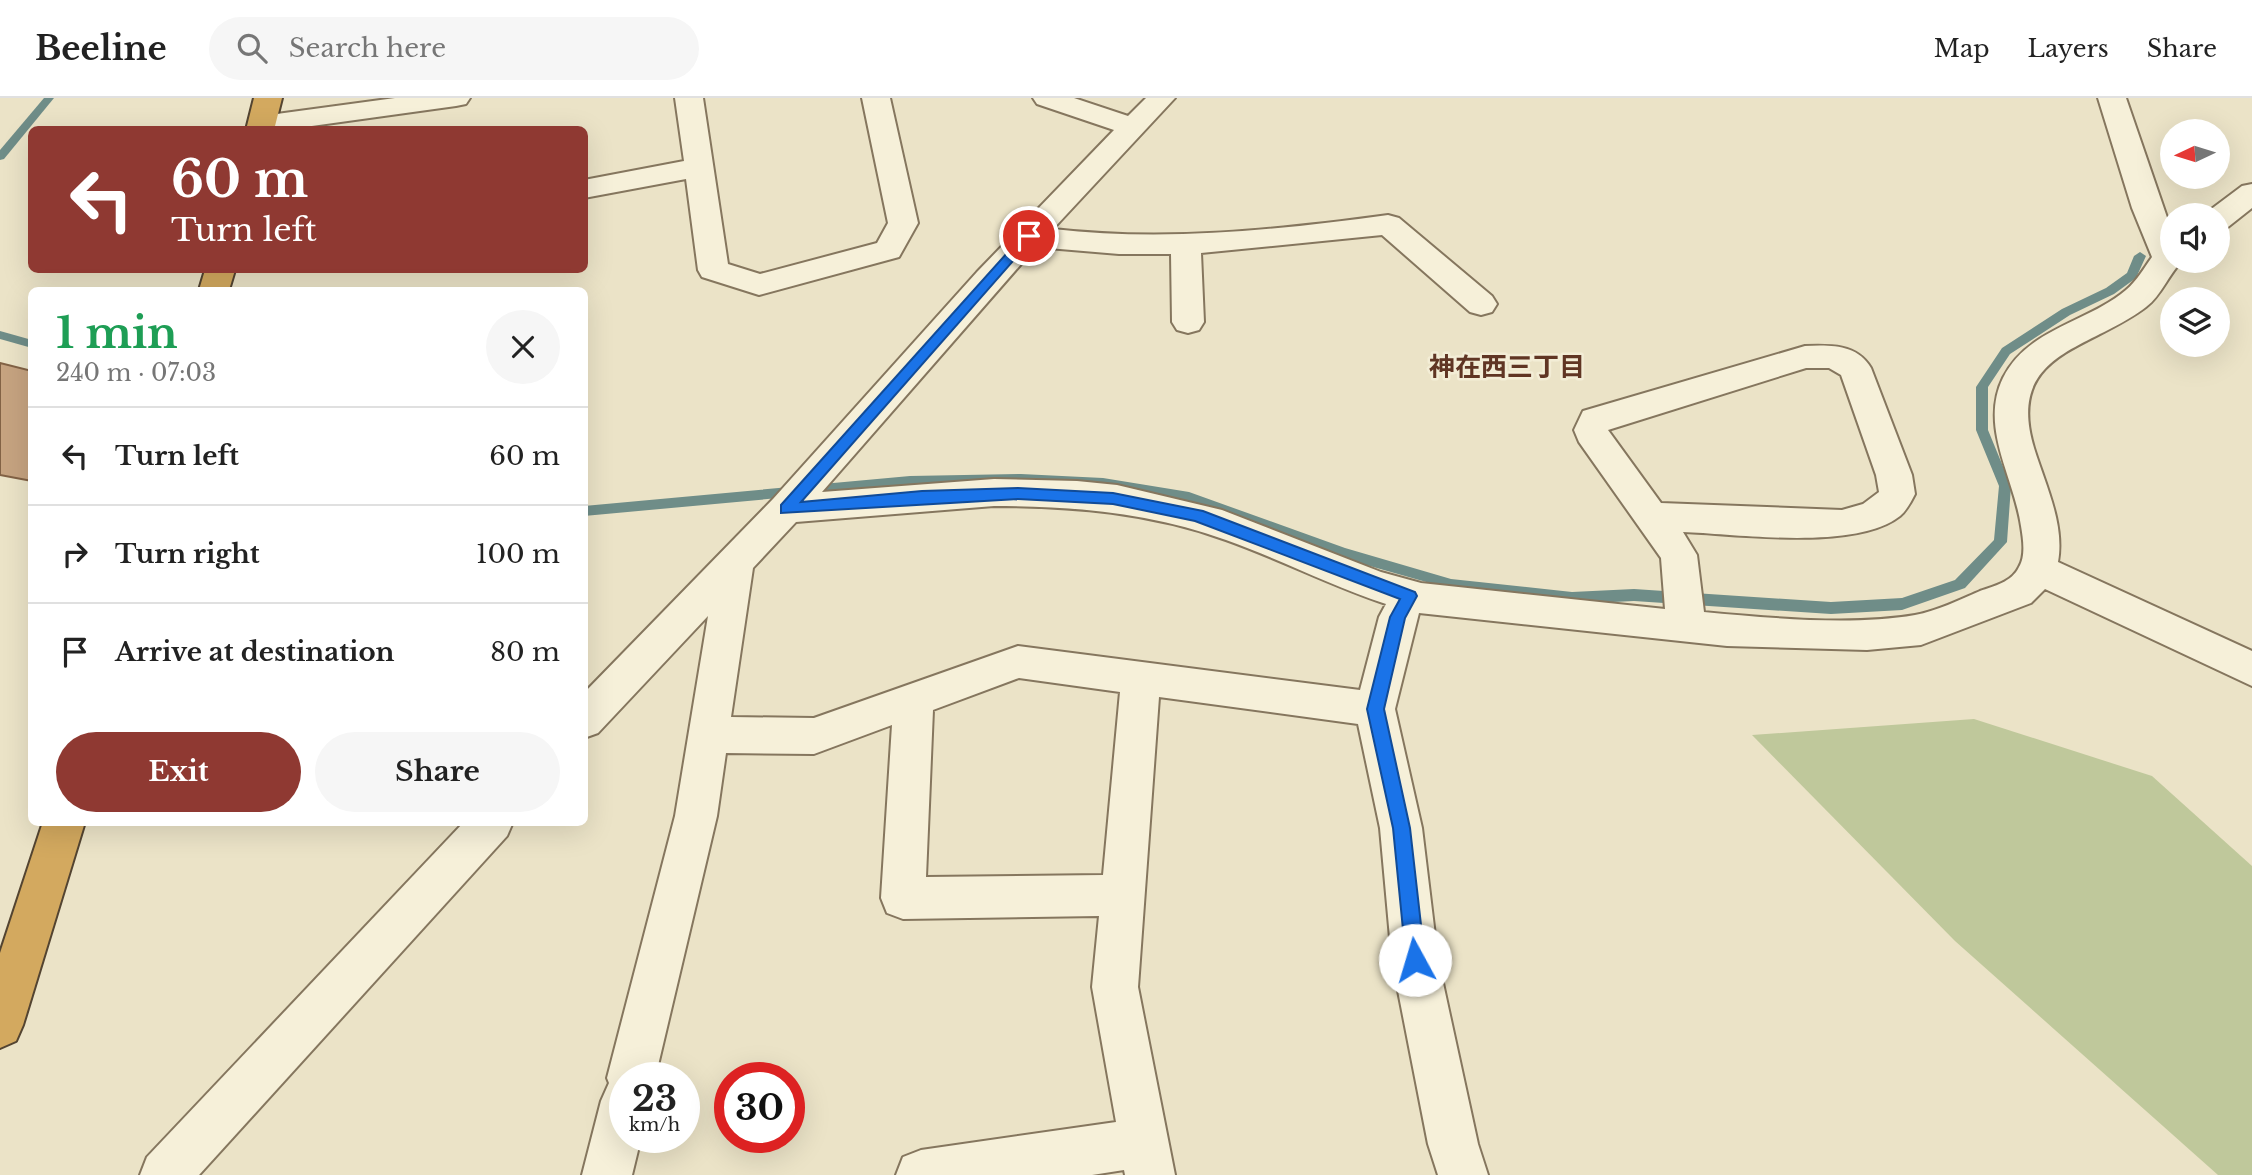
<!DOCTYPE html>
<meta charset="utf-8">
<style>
:root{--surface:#fff;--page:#f6f6f6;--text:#222;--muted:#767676;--line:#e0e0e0;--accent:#8f3932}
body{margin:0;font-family:"Libre Baskerville","Noto Sans JP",serif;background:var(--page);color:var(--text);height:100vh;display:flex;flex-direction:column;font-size:26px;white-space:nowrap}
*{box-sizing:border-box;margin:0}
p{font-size:23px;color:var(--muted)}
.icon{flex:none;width:38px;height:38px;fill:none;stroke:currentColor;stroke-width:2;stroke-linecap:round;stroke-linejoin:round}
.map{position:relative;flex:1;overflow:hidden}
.panel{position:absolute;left:28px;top:189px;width:560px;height:539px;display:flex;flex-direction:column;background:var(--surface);border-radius:10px;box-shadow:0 7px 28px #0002}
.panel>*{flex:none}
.hud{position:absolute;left:28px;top:28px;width:560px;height:147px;border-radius:10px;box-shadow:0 7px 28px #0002;background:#8f3932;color:#fff;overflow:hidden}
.needle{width:46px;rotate:266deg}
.tools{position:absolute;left:2160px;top:21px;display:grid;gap:14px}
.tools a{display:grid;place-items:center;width:70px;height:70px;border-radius:50%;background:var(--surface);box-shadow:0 7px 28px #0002;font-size:35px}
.speed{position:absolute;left:609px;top:964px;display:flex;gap:14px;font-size:35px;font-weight:700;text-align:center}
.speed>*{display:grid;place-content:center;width:91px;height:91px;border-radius:50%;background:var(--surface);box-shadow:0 7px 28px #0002;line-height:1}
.speed small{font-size:18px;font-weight:400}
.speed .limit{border:10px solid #d22;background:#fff;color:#111}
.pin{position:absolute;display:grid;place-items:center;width:60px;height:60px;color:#fff;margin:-30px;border:4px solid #fff;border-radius:50%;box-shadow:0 2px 7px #0007}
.me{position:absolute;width:77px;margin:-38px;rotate:354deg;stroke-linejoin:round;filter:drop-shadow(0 0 5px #0008)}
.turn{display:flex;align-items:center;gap:24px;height:147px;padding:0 28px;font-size:32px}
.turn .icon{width:91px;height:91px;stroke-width:2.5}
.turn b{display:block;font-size:49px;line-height:60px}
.round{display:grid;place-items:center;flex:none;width:74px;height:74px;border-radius:37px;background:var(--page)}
.head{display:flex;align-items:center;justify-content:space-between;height:119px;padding:0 28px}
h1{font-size:42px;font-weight:700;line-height:52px;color:#1e9e55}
.cta{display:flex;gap:14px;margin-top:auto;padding:14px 28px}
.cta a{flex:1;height:80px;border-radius:42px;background:var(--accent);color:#fff;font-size:28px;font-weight:700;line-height:80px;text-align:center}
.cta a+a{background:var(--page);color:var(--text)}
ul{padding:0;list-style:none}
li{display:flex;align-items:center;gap:21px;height:98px;padding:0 28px;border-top:2px solid var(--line)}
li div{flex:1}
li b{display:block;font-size:26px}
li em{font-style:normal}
header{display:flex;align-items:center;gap:42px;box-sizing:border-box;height:98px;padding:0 35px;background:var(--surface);border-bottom:2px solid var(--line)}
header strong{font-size:33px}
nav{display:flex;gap:38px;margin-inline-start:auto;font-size:24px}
.search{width:490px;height:63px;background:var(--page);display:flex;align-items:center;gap:18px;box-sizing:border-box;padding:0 24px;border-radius:38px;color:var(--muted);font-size:26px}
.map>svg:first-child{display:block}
.green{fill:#bfc89b}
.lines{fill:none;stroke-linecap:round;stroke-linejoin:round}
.stream{fill:#6f8d88;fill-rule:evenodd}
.building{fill:#c6a380;stroke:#826245;stroke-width:2}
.minor-casing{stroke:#85765e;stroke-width:4}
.highway-casing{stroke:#534431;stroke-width:4}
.minor{fill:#f6f0d9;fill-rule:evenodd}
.highway{fill:#d3a95f;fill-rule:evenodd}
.route{fill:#1a73e8;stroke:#114b97;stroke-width:2}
.labels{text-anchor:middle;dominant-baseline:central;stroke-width:5;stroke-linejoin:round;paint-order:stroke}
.neighbourhood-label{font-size:26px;font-weight:bold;fill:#603523;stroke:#f3edd6}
</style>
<header>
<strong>Beeline</strong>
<div class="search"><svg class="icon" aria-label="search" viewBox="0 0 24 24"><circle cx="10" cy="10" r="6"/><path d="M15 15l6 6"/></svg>Search here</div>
<nav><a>Map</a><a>Layers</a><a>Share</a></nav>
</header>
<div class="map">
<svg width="2252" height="1077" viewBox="0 0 2252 1077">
<rect width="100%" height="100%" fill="#ebe3c7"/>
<polygon class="green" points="1974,621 2152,678 2252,768 2252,1077 2218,1077 1955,843 1752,637"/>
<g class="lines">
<g class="stream">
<polygon points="44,0 54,0 4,61 0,62 0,52"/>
<polygon points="2140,154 2146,158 2136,180 2114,196 2070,217 2010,256 1988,289 1988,332 2011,388 2007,444 1965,490 1902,512 1831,516 1634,503 1572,506 1451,491 1338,459 1188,404 1103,390 1021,386 910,388 584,418 584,408 910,378 1021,376 1103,380 1189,394 1345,450 1451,481 1572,494 1634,491 1831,504 1902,500 1955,482 1994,442 1999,388 1976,332 1976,289 2002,250 2062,211 2106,190 2127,175 2134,158"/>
<polygon points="0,233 32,242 32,250 0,241"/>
</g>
</g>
<polygon class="building" points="0,265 32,273 32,383 0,377"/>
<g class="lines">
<defs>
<g id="minor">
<polygon points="395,0 470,0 466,6 456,8 283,32 252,32 248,26 252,20 262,18"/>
<polygon points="675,0 703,0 728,166 760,176 877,145 888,125 862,0 890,0 918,125 899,159 759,197 702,179 698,172 686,81 584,100 584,82 684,63"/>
<path d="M 1033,0 L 1074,0 L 1128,18 L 1146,0 L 1175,0 L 1053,131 C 1165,144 1277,132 1388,117 L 1399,120 L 1492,198 L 1497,206 L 1492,214 L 1481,217 L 1470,214 L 1382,137 L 1201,155 L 1204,224 L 1199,232 L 1188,235 L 1177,232 L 1172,224 L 1171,156 L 1119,156 L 1036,149 L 822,394 L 994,381 L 1077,383 L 1117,387 L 1222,412 L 1381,474 L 1421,485 L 1665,511 L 1661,460 L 1579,344 L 1574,332 L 1583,313 L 1805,248 C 1830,247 1857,246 1871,270 L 1912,377 L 1915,396 C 1911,404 1906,413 1900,418 C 1856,453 1738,436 1683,434 L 1697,457 L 1704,514 C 1768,520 1852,528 1915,517 C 1937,513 1959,502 1980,493 C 1994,488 2012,484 2019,469 C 2026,458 2023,440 2021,428 C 2014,379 1979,329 2003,280 C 2028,230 2087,225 2126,192 C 2137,183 2144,170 2152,159 L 2132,110 L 2098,0 L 2126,0 L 2172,134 L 2172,163 L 2182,163 C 2168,177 2162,197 2146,209 C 2090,252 2005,254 2034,350 C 2045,386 2065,426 2058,464 L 2252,553 L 2252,588 L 2045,491 L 2031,505 L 1921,547 L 1867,552 L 1727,548 L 1419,515 L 1395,611 L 1422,730 L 1438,862 L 1478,1046 L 1488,1077 L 1438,1077 L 1428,1046 L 1392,862 L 1380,730 L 1358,626 L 1159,599 L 1138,889 L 1175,1077 L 1125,1077 L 1124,1072 L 1092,1077 L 896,1077 L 903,1059 L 921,1052 L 1116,1024 L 1092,889 L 1099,818 L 903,821 L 887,815 L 881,800 L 892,627 L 814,656 L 726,655 L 717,718 L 655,980 L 625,980 L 625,1040 L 641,1040 L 632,1077 L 582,1077 L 601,1003 L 609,985 L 607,980 L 675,718 L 708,518 L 598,635 L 584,640 L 584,595 L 773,401 L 977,174 L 1114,32 L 1037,6 ZM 1806,270 L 1829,270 L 1841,277 L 1876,377 L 1879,394 L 1863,406 L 1842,412 L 1661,405 L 1608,332 ZM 994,408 C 1073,408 1151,415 1226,442 C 1280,461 1331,488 1386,506 L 1379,519 L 1360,592 L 1018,548 L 814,620 L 731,619 L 753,470 L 796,424 ZM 1019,580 L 1120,594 L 1103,777 L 926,779 L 933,612 Z"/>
<polygon points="2252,86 2252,110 2228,129 2217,131 2217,117 2206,115 2242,88"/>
<polygon points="464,724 513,724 507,738 199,1077 140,1077 147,1059"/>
</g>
<g id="highway">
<polygon points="254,0 282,0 274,32 246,32"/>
<polygon points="205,172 235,172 229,192 199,192"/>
<polygon points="43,724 85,724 23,927 16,943 0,950 0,855"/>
</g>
</defs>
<use href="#minor" class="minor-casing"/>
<use href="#highway" class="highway-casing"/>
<use href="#minor" class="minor"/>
<use href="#highway" class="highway"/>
</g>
<polygon class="route" points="1025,135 1035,138 801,404 922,393 1018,390 1113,395 1203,413 1415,494 1417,498 1405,520 1384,611 1410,730 1425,862 1422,869 1415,871 1409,869 1406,862 1393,730 1367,611 1390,519 1400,501 1195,423 1113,406 1018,401 781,415 781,407"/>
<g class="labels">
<g class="neighbourhood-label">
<text x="1507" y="269">神在西三丁目</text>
</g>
</g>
</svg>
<div class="tools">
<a><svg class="needle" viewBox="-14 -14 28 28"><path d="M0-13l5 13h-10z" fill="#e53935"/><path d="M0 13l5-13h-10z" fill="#767676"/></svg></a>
<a><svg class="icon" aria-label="sound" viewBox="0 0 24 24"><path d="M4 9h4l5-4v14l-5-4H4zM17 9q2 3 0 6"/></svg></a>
<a><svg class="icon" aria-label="layers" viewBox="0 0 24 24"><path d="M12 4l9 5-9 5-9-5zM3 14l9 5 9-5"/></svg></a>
</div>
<div class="speed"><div>23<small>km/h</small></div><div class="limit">30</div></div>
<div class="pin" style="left:1029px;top:138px;background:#d93025"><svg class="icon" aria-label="arrive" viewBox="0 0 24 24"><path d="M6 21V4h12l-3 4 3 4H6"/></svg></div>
<svg class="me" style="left:1415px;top:862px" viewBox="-20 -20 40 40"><circle r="19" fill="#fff"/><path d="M0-13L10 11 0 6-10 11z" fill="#1a73e8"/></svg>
<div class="hud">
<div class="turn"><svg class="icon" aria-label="left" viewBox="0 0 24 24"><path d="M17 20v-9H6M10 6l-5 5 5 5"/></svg><div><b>60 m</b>Turn left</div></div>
</div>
<section class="panel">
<div class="head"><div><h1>1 min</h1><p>240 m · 07:03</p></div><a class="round"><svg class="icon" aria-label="close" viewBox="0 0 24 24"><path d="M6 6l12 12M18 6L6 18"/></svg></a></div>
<ul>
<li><svg class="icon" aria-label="left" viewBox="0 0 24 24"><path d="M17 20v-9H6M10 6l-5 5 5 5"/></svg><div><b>Turn left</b></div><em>60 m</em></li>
<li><svg class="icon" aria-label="right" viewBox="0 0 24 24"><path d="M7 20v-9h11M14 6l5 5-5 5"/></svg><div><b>Turn right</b></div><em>100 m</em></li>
<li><svg class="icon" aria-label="arrive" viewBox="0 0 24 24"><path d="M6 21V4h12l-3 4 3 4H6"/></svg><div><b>Arrive at destination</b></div><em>80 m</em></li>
</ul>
<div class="cta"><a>Exit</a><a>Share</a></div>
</section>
</div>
